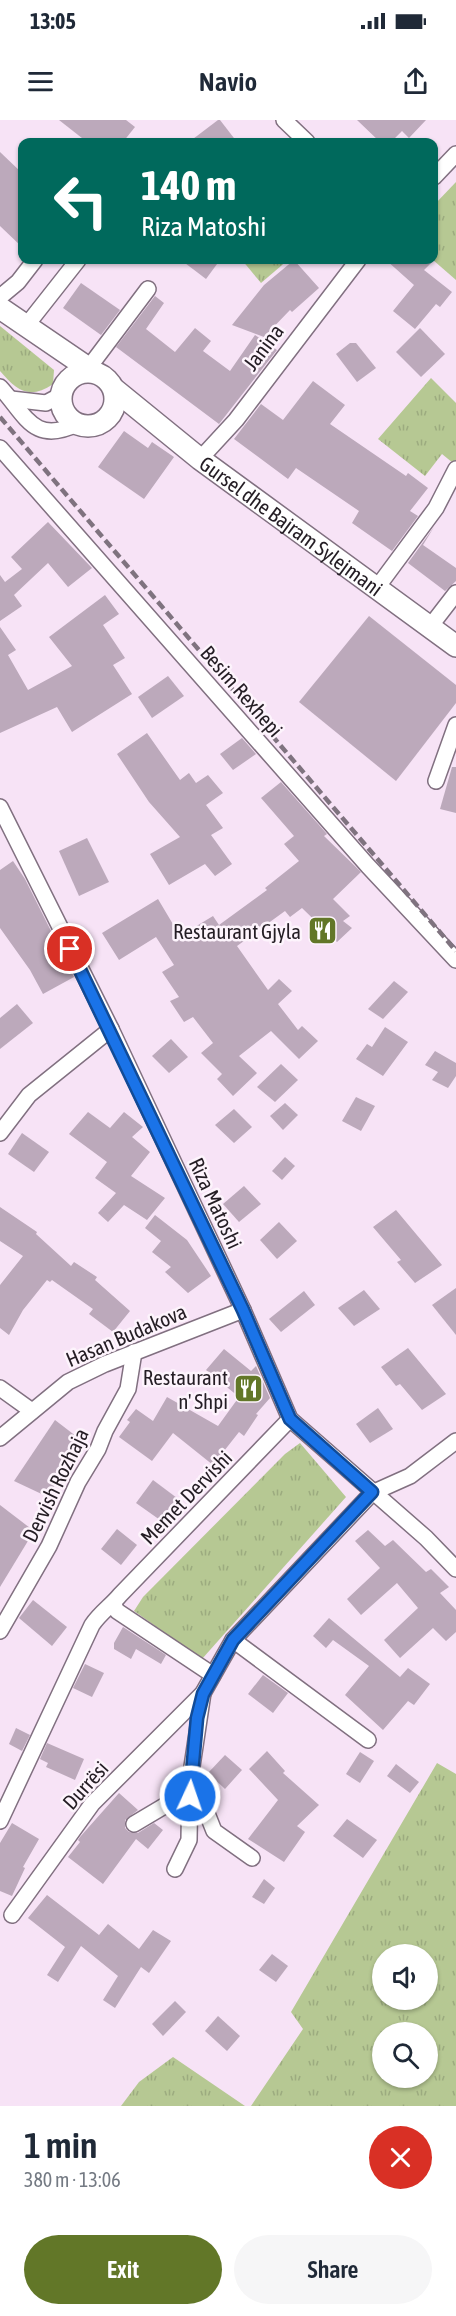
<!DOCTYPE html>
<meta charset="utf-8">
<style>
:root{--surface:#fff;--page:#f6f6f7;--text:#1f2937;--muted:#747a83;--accent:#627728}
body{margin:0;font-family:"Asap Condensed",sans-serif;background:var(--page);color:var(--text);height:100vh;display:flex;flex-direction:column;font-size:22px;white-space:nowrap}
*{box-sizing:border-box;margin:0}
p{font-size:20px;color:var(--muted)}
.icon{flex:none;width:33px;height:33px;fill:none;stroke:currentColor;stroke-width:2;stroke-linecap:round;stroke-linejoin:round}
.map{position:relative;height:1986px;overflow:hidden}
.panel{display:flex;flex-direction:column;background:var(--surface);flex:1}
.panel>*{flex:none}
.guide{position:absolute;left:18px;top:18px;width:420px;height:126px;border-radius:12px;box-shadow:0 2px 4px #0004;background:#00695c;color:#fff;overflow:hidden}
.fabs{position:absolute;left:372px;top:1824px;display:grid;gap:12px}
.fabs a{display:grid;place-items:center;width:66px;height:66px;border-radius:50%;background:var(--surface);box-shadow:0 2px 4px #0004;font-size:30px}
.pin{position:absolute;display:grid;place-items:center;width:51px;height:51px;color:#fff;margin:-26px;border:3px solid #fff;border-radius:50%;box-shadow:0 2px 6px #0007}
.me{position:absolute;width:66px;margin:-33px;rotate:3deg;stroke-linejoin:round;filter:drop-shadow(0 0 4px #0008)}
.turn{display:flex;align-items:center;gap:21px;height:126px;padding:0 24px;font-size:27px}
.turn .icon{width:78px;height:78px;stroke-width:2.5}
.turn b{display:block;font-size:42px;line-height:51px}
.round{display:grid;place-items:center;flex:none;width:63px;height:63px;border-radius:32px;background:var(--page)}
.summary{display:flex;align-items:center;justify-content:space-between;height:102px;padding:0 24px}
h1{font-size:36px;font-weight:600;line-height:45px}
.button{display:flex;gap:12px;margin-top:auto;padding:12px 24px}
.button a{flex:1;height:69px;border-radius:36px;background:var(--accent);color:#fff;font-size:24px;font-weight:600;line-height:69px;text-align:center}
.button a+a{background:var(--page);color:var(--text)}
.status{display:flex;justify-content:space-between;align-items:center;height:42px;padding:0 30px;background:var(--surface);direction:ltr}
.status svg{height:16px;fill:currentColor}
header{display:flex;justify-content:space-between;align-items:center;height:78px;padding:0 24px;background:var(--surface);font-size:27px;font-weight:600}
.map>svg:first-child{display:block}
.grass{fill:url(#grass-tufts);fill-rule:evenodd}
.building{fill:#bca9bb}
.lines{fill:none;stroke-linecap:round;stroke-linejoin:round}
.street-casing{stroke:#817080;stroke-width:18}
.secondary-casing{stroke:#817080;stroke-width:24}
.street{stroke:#fff;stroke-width:15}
.secondary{stroke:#fff;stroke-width:21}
.rail{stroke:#7f737f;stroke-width:4.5;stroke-dasharray:9 4.5;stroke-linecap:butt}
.route-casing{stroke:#114b97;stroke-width:15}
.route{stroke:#1a73e8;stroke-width:10}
.labels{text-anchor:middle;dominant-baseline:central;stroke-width:5;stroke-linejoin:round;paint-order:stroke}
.street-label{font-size:21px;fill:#241d24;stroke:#fdf4fc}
.poi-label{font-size:21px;fill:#241d24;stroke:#fdf4fc;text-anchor:end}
</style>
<div class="status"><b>13:05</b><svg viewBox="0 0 49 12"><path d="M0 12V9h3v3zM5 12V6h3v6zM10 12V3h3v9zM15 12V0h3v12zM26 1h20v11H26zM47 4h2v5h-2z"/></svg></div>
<header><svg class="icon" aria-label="menu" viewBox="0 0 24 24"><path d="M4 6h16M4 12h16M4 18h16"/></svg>Navio<svg class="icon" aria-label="share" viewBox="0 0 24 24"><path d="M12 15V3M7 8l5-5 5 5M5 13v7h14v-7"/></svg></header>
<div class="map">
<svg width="456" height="1986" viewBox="0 0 456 1986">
<defs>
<pattern id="grass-tufts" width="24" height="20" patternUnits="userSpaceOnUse" patternTransform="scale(1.5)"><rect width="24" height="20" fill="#b6c893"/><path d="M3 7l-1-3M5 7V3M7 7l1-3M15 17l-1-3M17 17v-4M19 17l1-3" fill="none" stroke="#9cab7f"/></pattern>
</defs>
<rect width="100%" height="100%" fill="#f7e3f6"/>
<g class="grass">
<polygon points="456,62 456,160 433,140 434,85"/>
<polygon points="242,140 288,140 261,163"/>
<path d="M 0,206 L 54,250 L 53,264 C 30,280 17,271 0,251 Z"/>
<polygon points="431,258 456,283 456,340 453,343 442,334 425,356 378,319"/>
<polygon points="300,1323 346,1377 202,1539 134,1491 143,1477 285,1334"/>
<path d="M 437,1643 L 456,1654 L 456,1986 L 251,1986 L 303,1909 L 291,1892 ZM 382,1834 L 428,1834 L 428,1880 L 382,1880 ZM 382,1912 L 428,1912 L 428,1958 L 382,1958 Z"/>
<polygon points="173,1937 245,1986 121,1986 139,1962"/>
</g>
<g class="building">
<polygon points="59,0 126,0 135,7 123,22 87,22"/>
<polygon points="220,0 237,22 189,22 218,0"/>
<polygon points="357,0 426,0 409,18 402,11 391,22 380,22"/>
<polygon points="0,32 22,53 22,127 0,106"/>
<polygon points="181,140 220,140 206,159"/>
<polygon points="294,140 319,168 292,192 290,190 264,217 232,205 264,165"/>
<polygon points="386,140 434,140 424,150 452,172 440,187 436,184 415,209 393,191 414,165"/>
<polygon points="81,163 120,190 101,215 63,188"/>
<polygon points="155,176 164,183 146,209 175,232 195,208 211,221 203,231 230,251 255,215 277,230 219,304 116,227"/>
<polygon points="420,208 445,234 421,257 396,232"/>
<polygon points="350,223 356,223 376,248 357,262 336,234"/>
<polygon points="313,261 345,285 330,304 406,356 408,353 428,368 410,391 418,396 392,431 352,403 359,391 296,348 288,359 234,319 261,284 283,300"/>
<polygon points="124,311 148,328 152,322 174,337 144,379 98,347"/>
<polygon points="48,402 92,448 68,467 48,443 14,475 22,486 0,501 0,455 5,462 22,449 11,437"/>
<polygon points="434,407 423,425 456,448 456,461 445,471 408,443"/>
<polygon points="105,475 119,494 103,505 125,538 113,545 132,574 72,612 57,587 0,613 0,507 16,530 8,535 28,570 72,546 49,517"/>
<polygon points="369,496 456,565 456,583 396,661 299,582"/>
<polygon points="168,556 184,576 152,598 138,577"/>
<polygon points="147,613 180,660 189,653 196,663 208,655 223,673 206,685 223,708 211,715 232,744 215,756 205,744 169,765 150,734 180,717 149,682 117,634"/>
<polygon points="242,618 256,634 233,650 220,634"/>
<polygon points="452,647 456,647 456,693 440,689"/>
<polygon points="281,662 327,714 324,716 361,752 333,779 350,796 343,801 352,808 337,822 302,788 290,797 285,791 237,826 268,870 279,859 292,871 278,884 298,910 302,906 318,921 299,939 271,911 239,936 257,953 233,976 217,959 222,954 201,933 213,923 193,897 184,902 170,881 179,877 162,852 174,845 156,817 119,840 102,813 158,779 180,816 213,796 219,805 267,770 265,768 299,741 284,724 294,716 261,678"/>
<polygon points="87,718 109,762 79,776 59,731"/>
<polygon points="13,741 25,759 74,857 43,874 30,850 0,808 0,750"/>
<polygon points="394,861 408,872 383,899 368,889"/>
<polygon points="17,884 33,903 0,929 0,898"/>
<polygon points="385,907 408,922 383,956 356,939 367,924 372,927"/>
<polygon points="171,919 188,937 169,953 152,936"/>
<polygon points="435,931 456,943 456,956 448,968 432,960 438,952 425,945"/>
<polygon points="281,944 298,960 275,982 257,967"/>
<polygon points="356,977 375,986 361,1011 342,1001"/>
<polygon points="285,983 298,995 283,1010 270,996"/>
<polygon points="234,989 252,1007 234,1023 215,1005"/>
<polygon points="88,992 110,1008 124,992 143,1007 132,1017 150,1032 131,1056 165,1078 147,1100 124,1085 108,1102 98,1093 116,1073 95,1058 107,1042 69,1014"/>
<polygon points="22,1013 49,1032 34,1052 8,1034"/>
<polygon points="285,1037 295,1046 282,1060 272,1051"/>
<polygon points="244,1066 261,1084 239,1102 223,1084"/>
<polygon points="0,1087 37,1112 36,1114 71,1146 74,1142 97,1157 95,1160 130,1191 113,1212 89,1194 93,1189 52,1160 50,1162 47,1160 23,1190 9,1215 0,1208 0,1165 23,1136 0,1121"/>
<polygon points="396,1090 442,1145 415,1163 397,1142 401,1140 373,1107"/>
<polygon points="155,1095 187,1120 211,1156 188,1173 165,1152 171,1147 152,1132 161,1121 145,1108"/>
<polygon points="279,1102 297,1121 277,1139 260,1120"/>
<polygon points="456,1168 456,1215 432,1185"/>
<polygon points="364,1170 380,1189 354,1206 338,1188"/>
<polygon points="304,1171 315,1185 281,1212 269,1199"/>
<polygon points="408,1228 446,1274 422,1290 400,1264 396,1266 381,1247"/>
<polygon points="224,1229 251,1251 256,1246 270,1278 256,1294 258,1295 244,1316 239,1312 213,1345 173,1313 152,1341 119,1317 130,1302 127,1300 136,1289 153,1301 167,1277 218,1306 239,1277 206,1250"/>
<polygon points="378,1288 393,1309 370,1323 356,1304"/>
<polygon points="55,1300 81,1320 48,1377 14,1361"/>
<polygon points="153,1360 177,1378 160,1400 136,1383"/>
<polygon points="0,1385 34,1411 0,1467"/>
<polygon points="117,1409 137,1425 121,1445 101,1429"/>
<polygon points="368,1410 385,1426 393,1420 426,1452 431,1449 449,1467 440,1473 456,1490 456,1512 446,1521 433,1508 400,1538 384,1520 418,1488 397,1463 361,1495 347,1479 380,1448 355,1421"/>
<polygon points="33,1480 67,1507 52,1526 19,1498"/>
<polygon points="329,1498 400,1557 408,1548 430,1564 414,1585 408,1581 383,1610 345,1575 369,1546 333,1520 326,1528 313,1516"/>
<polygon points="123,1507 166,1535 161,1544 136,1529 131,1539 114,1529 114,1523"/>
<polygon points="85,1544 104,1553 92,1577 73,1568"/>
<polygon points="263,1555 288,1573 273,1593 248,1574"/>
<polygon points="16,1608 30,1615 22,1631 9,1624"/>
<polygon points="47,1623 84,1639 75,1660 46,1647 48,1643 40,1639"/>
<polygon points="267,1631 285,1651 283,1653 319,1685 297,1706 305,1712 284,1742 248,1719 278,1680 249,1649"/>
<polygon points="360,1632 374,1641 360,1663 346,1654"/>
<polygon points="225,1635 242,1650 225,1669 208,1653"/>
<polygon points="396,1644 419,1662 410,1673 387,1656"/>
<polygon points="119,1673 138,1690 125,1700 125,1708 129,1712 138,1713 154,1703 163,1710 148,1729 136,1719 103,1764 68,1737 80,1722 78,1720 80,1717"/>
<polygon points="347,1699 377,1720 363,1738 333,1716"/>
<polygon points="12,1703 39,1719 23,1747 25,1748 12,1776 0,1771 0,1723"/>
<polygon points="264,1759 275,1768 264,1784 252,1777"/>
<polygon points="47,1775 99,1815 108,1804 139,1829 153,1810 171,1821 149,1853 141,1847 115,1888 103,1880 118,1856 81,1826 58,1862 47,1855 65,1827 28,1798"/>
<polygon points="272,1834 288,1846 276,1862 259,1850"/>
<polygon points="175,1881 186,1892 163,1916 152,1904"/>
<polygon points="218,1896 240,1916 227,1931 205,1911"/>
</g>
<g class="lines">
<defs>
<g id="street">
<polyline points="284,0 307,22"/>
<polyline points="434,57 456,34"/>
<polyline points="0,177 18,162 35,140"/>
<polyline points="26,206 78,140"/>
<polyline points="85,248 93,242 148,169"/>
<path d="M 0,267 C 26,295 33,325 77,304"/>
<polyline points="11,279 46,283 61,275"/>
<polyline points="0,328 368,746 456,840"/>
<polyline points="200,339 236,300 358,140"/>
<polyline points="376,469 436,388 456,349"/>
<polyline points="429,508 456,473"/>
<polyline points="436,661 456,605"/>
<polyline points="0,687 111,909 243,1190 290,1299 426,1418 456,1449"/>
<polyline points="0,1013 29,975 111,909"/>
<polyline points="0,1268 32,1291"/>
<polyline points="0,1318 68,1262 105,1244 243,1190"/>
<polyline points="114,1485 117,1491 213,1555"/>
<polyline points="0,1511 49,1426 78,1362 98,1329 105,1311 128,1269 134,1232"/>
<polyline points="233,1520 368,1620"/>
<polyline points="203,1573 191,1653 214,1711 252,1738"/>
<path d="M 0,1701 L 92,1505 C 101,1492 111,1486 120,1475 L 290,1299"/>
<polyline points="134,1704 166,1685 191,1653"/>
<polyline points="175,1749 189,1720 190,1659"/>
<polyline points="12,1795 92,1684 203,1573 233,1520 372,1373 410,1356 456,1321"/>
</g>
<g id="secondary">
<polyline points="0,188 94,252"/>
<circle cx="88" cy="279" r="27"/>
<path id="s1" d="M 114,269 L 200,339 L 456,526"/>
</g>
</defs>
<use href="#street" class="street-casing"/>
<use href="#secondary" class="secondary-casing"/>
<use href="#street" class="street"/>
<use href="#secondary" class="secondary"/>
<polyline class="rail" points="0,297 456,831"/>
</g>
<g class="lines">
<defs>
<polyline id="route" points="70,829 243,1190 290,1299 372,1372 233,1520 203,1574 197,1598 190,1676"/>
</defs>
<use href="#route" class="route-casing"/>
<use href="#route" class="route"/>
</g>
<defs>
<symbol id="restaurant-square" viewBox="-11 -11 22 22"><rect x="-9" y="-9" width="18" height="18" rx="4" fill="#627728" stroke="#fdf4fc"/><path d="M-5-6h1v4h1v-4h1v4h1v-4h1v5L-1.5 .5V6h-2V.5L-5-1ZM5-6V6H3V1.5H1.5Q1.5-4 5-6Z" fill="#fff"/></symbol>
</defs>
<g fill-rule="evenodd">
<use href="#restaurant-square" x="306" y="794" width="33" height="33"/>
<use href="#restaurant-square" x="232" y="1252" width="33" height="33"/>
</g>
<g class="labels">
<g class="street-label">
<text transform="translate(263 227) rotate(-53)">Janina</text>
<text stroke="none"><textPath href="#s1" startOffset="224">Gursel dhe Bajram Sylejmani</textPath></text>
<text transform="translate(242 571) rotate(49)">Besim Rexhepi</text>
<text transform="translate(216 1083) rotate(65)">Riza Matoshi</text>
<text transform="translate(126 1215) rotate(-23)">Hasan Budakova</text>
<text transform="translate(55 1365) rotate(-64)">Dervish Rozhaja</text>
<text transform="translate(186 1377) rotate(-46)">Memet Dervishi</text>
<text transform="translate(85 1665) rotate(-48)">Durrësi</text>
</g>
<g class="poi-label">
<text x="301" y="811">Restaurant Gjyla</text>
<text x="228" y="1257">Restaurant<tspan x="228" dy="24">n' Shpi</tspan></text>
</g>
</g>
</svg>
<div class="fabs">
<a><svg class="icon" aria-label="sound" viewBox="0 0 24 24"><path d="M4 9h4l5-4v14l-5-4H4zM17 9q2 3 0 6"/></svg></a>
<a><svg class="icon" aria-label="search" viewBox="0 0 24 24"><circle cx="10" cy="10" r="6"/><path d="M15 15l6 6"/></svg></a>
</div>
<div class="pin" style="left:70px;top:829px;background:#d93025"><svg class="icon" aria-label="arrive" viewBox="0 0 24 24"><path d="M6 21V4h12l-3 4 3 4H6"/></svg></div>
<svg class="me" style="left:190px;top:1676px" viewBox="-20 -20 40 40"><circle r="17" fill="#1a73e8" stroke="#fff" stroke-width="3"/><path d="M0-11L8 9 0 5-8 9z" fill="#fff"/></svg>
<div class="guide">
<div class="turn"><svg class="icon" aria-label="left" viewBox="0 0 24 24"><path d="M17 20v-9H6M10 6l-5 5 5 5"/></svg><div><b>140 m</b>Riza Matoshi</div></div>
</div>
</div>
<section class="panel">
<div class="summary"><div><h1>1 min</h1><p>380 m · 13:06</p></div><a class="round" style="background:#d93025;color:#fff"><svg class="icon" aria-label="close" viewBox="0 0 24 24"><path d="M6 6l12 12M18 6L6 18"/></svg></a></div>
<div class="button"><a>Exit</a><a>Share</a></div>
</section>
